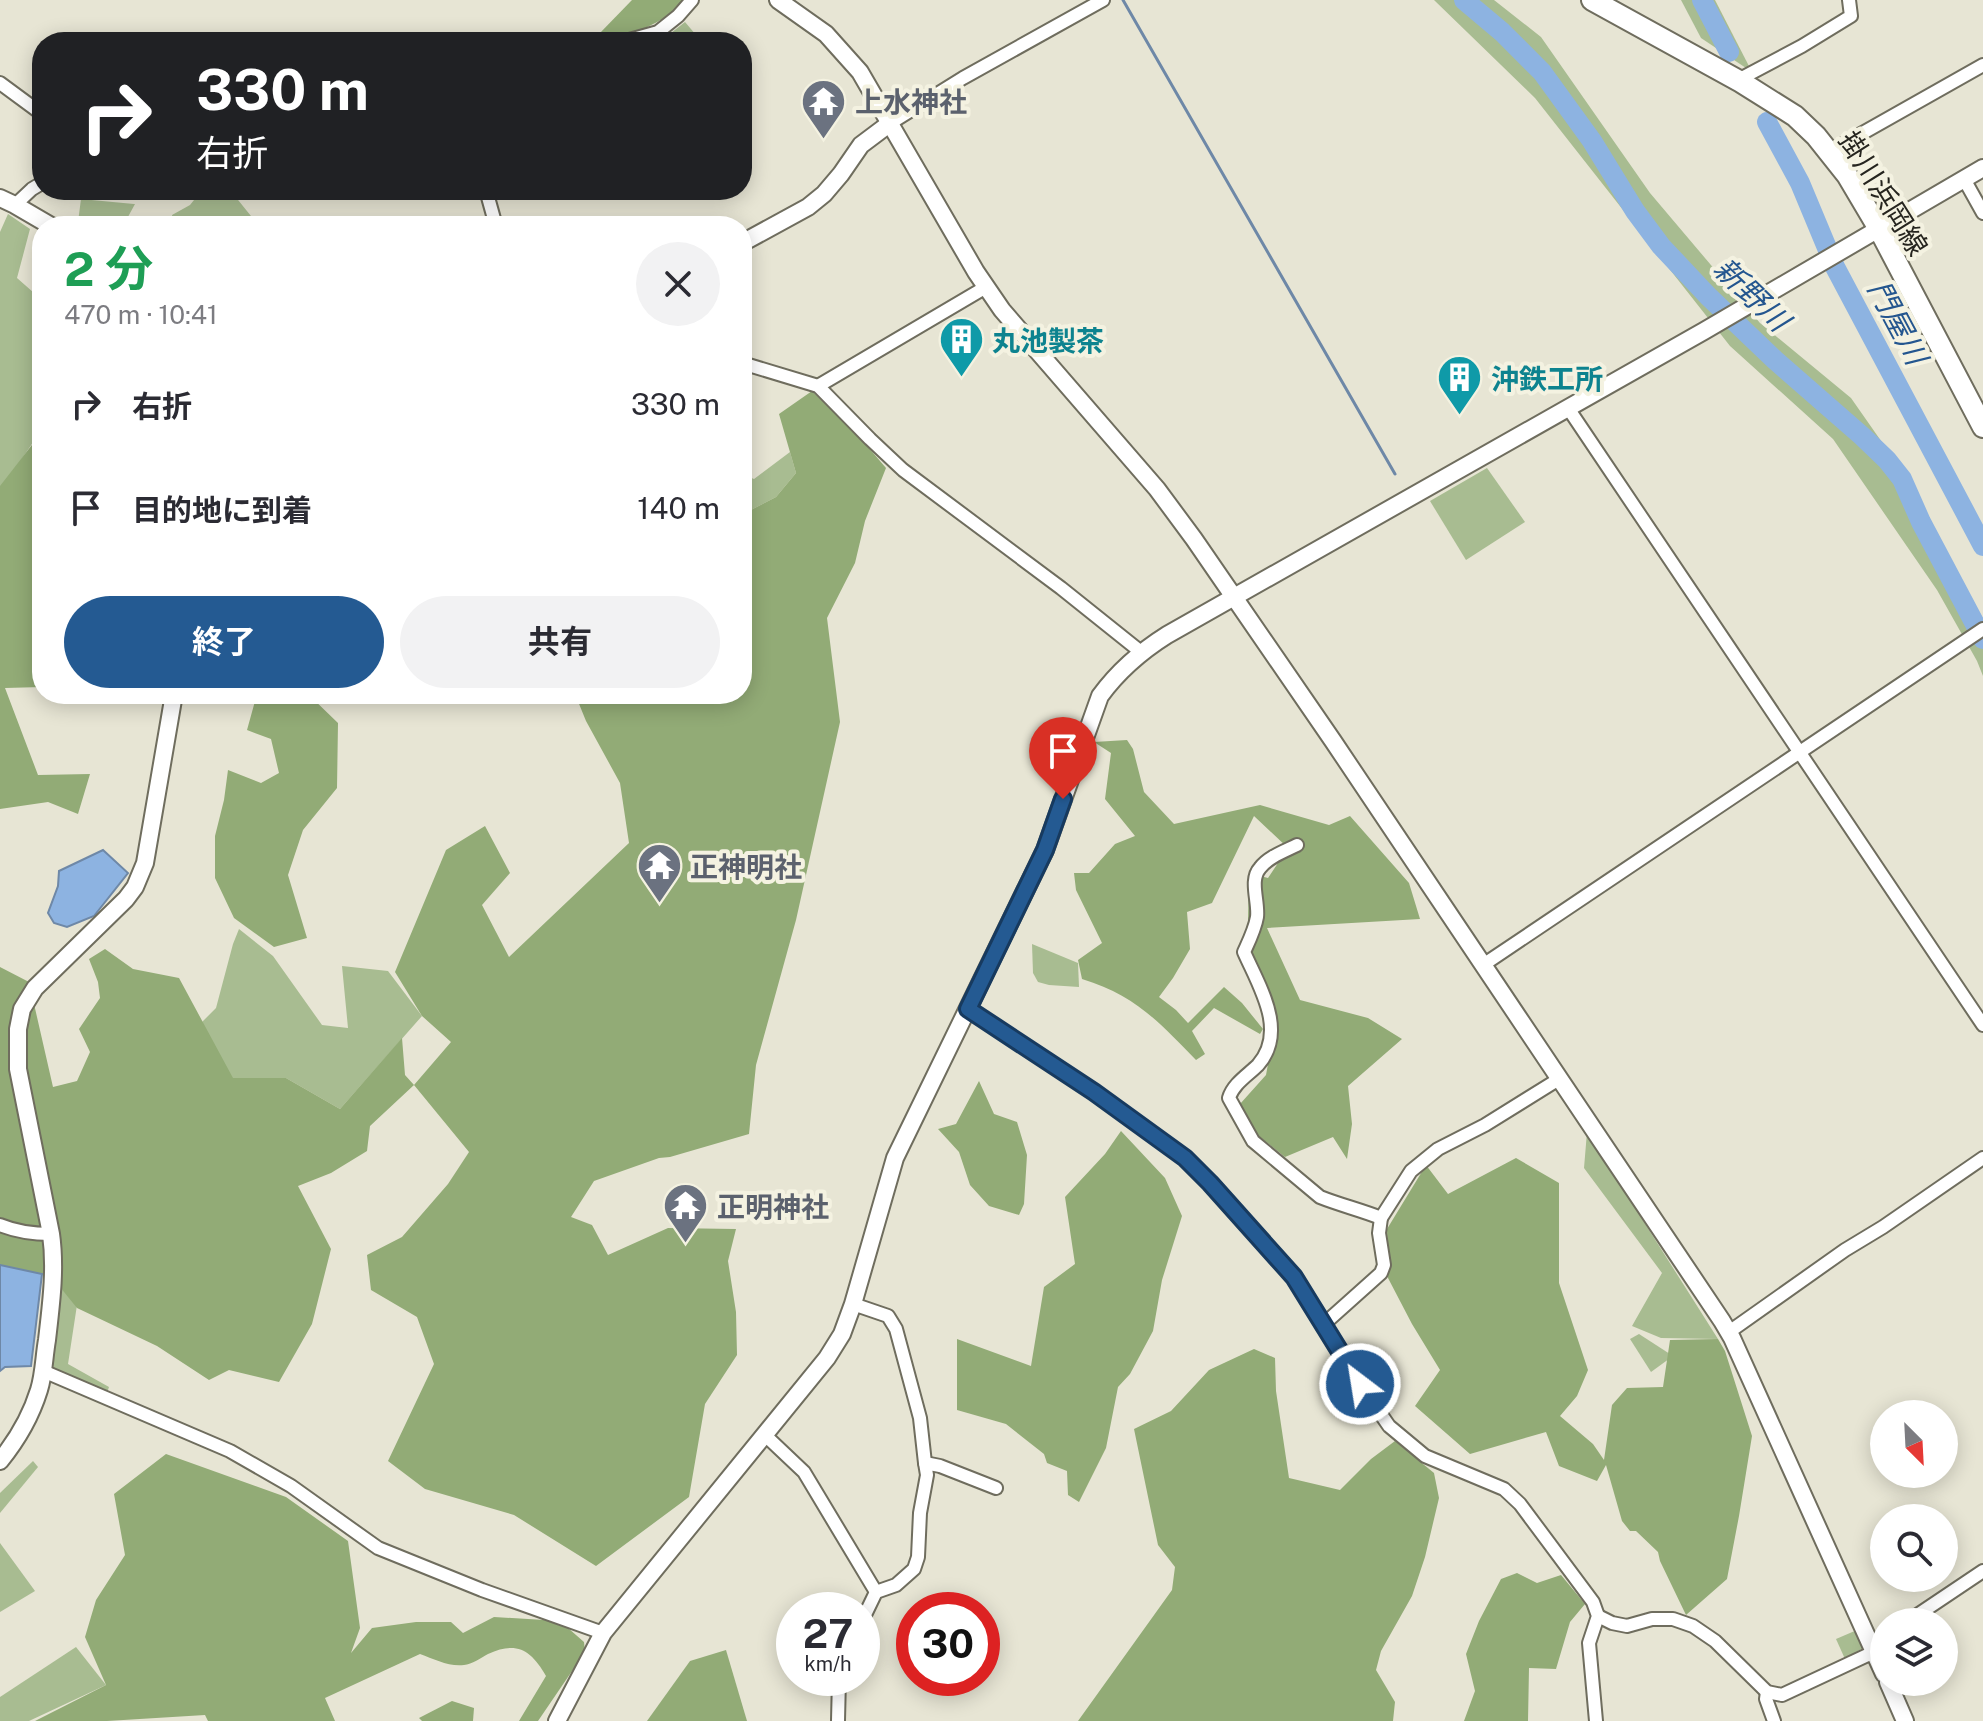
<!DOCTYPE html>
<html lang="ja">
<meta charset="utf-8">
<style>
:root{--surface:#fff;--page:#f2f2f3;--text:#2b2b33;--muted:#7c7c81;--accent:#245a92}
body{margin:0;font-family:"Public Sans","Noto Sans JP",sans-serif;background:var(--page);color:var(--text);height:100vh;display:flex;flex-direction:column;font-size:30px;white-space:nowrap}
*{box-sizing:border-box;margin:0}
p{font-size:26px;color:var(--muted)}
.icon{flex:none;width:44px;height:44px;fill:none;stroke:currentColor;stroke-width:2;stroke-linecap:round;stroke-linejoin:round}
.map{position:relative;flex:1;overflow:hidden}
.details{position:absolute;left:32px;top:216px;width:720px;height:488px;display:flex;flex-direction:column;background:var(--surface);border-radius:32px;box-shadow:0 4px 20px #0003}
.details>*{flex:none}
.guide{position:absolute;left:32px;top:32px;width:720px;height:168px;border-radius:32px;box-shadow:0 4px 20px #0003;background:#202124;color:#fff;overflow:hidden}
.needle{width:52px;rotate:156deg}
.buttons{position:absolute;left:1870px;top:1400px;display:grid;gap:16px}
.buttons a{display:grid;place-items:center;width:88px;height:88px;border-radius:50%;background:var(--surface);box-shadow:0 4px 20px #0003;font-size:40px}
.speed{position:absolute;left:776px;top:1592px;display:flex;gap:16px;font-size:40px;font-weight:700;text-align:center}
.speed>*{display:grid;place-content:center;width:104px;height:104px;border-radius:50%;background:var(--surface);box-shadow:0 4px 20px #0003;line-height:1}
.speed small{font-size:20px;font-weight:400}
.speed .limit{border:12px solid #d22;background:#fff;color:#111}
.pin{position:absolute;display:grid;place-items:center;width:68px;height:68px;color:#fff;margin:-82px -34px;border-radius:50% 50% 50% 0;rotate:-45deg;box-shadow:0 0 8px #0007}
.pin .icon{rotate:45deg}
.me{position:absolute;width:88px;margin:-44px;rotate:329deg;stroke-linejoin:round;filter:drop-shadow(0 0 6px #0008)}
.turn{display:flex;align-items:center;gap:28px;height:168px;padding:0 32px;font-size:36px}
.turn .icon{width:104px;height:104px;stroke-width:2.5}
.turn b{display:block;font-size:56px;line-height:68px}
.round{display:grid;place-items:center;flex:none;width:84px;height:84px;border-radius:42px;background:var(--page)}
.head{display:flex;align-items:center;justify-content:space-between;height:136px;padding:0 32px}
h1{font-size:48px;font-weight:700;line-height:60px;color:#1e9e55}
.action{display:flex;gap:16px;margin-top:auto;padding:16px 32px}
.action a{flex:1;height:92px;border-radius:48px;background:var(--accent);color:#fff;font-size:32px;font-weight:700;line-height:92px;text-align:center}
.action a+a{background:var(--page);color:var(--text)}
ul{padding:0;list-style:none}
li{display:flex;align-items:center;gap:24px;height:104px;padding:0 32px}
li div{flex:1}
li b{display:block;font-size:30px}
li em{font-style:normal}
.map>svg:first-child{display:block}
.green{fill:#a8bc91}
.forest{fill:#92ab76}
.water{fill:#8db3e1;stroke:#6e88a7;stroke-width:2}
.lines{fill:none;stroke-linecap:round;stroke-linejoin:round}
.stream{stroke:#6e88a7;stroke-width:3}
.river{stroke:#8db3e1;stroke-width:20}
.minor-casing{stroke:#6f6d5e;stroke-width:16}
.tertiary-casing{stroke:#6f6d5e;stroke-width:20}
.primary-casing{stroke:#6f6d5e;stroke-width:24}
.minor{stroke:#fff;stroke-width:12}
.tertiary{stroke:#fff;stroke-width:16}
.primary{stroke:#fff;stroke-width:20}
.route-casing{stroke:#173a5f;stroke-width:20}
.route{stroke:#245a92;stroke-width:14}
.labels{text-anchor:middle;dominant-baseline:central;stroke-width:8;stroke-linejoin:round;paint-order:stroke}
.worship-label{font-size:28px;font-weight:bold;fill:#5b616d;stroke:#f4f2e1;text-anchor:start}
.street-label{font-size:28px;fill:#26251f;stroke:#f4f2e1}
.culture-label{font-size:28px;font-weight:bold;fill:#0d838f;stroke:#f4f2e1;text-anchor:start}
.water-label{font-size:30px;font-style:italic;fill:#24568f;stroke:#f4f2e1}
</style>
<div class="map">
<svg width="1983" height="1721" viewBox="0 0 1983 1721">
<rect width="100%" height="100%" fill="#e7e5d4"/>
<g class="green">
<polygon points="1434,0 1494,0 1541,37 1650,193 1760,323 1851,398 1907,478 1983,619 1983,676 1977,661 1937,590 1833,439 1730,346 1535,98"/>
<polygon points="1681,0 1715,0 1752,72 1701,38"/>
<polygon points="685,22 702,42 654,42 666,37"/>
<polygon points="202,190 230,190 259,226 174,226 172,215 190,205"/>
<polygon points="81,199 134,204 135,204 123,226 82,226 78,222"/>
<polygon points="8,214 30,229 17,278 42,300 42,306 34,324 42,330 42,429 0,491 0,232"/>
<polygon points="790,452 796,473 776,497 747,512 742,512 742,474 754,479"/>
<polygon points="1487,468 1525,522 1466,560 1430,501"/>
<polygon points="239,929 273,956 322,1025 348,1028 342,966 388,971 422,1016 340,1109 286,1078 228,1082 202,1022 216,1008 233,944"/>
<polygon points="1032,944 1078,963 1079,987 1049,985 1038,982 1033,973"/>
<polygon points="1587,1132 1718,1339 1661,1338 1632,1326 1662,1273 1584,1168"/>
<polygon points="59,1286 77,1305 68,1364 109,1387 107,1393 54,1370 51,1354"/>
<polygon points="1639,1334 1673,1356 1651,1372 1630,1339"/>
<polygon points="33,1461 38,1467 0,1513 0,1493"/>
<polygon points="0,1543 35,1591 0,1612"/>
<polygon points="1857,1630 1863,1648 1845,1659 1836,1639"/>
<polygon points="76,1647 106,1685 29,1721 0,1721 0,1697"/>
</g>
<g class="forest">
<path d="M 632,0 L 685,0 C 663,24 631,36 599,41 L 599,34 Z"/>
<polygon points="812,391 862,440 886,468 865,521 855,563 827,618 840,722 796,920 756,1065 749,1134 670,1157 659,1158 594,1181 571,1217 592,1225 608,1255 668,1228 736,1229 728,1261 736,1312 737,1355 705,1404 689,1497 596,1566 514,1515 425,1489 388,1461 434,1364 417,1317 371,1290 367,1255 402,1237 448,1184 469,1152 414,1085 370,1126 367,1151 331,1173 298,1186 331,1249 312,1324 279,1382 229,1370 209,1380 157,1346 77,1308 51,1276 0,1265 0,967 29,982 53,1087 77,1081 90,1052 79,1029 100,998 98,982 89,959 105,949 133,969 179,978 233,1078 286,1078 340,1109 402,1038 405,1075 414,1085 451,1042 422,1016 395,972 446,850 485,826 510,873 482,905 509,957 629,843 620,783 586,721 575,694 742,694 742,638 747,512 776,497 796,473 779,414"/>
<polygon points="42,432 42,687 5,688 38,775 90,774 78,814 48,802 0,809 0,486"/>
<polygon points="257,694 308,694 338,723 337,788 303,830 288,875 307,938 274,947 234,918 215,878 215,836 224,800 228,770 261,783 279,773 271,739 247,730"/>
<path d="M 1127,740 L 1133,749 L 1144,792 L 1174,824 L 1260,805 L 1329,825 L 1350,816 L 1409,883 L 1420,919 L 1267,928 L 1300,1000 L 1368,1018 L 1402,1039 L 1348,1086 L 1352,1124 L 1347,1159 L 1333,1137 L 1285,1157 L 1255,1133 L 1240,1104 L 1266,1075 L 1273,1037 L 1247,967 L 1249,873 L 1268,878 L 1288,848 L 1254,816 L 1212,903 L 1187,912 L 1190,949 L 1173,978 L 1159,997 L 1176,1010 L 1188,1023 L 1224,987 L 1242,1003 L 1263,1029 L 1260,1034 L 1214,1008 L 1192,1031 L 1205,1054 L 1196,1060 C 1159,1022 1135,995 1082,979 L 1078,960 L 1102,943 L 1076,890 L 1074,873 L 1089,873 L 1115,844 L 1135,836 L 1105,799 L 1111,753 L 1094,742 Z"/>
<polygon points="979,1081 994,1114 1017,1122 1027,1155 1024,1204 1019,1215 989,1206 970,1185 959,1152 938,1129 956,1124"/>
<polygon points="1121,1131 1165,1178 1182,1216 1162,1280 1153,1331 1130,1374 1118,1387 1106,1448 1079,1502 1068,1495 1067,1471 1047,1463 1044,1454 1006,1424 957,1410 957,1339 1031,1366 1044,1287 1075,1264 1065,1197 1105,1154"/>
<polygon points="1516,1158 1559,1183 1559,1283 1588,1370 1577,1396 1560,1416 1593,1444 1604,1460 1612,1405 1627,1388 1663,1387 1670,1340 1718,1339 1725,1351 1752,1436 1739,1516 1727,1579 1686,1615 1660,1561 1658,1552 1636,1531 1630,1531 1622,1521 1606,1465 1597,1481 1559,1466 1546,1432 1470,1454 1415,1406 1440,1370 1412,1324 1388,1278 1387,1229 1426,1165 1448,1194"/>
<polygon points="1254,1349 1275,1358 1276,1391 1289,1478 1340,1490 1371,1459 1395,1441 1434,1473 1439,1498 1425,1557 1412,1596 1381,1651 1376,1670 1395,1702 1393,1721 1078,1721 1172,1590 1175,1567 1158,1545 1134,1429 1171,1411 1209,1370"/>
<path d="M 166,1454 L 286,1497 L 348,1541 L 360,1628 L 351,1653 L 372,1628 L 416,1622 L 451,1622 L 463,1633 L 494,1617 L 560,1621 L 584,1642 L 585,1652 L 538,1721 L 519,1721 L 546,1676 C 531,1650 517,1641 488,1654 C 481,1658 472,1664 464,1665 C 449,1667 434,1659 420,1654 L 325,1698 L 335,1721 L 208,1721 L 205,1715 L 107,1721 L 35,1721 L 106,1685 L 85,1637 L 96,1600 L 125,1555 L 114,1494 Z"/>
<polygon points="1517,1573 1537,1583 1561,1575 1585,1604 1570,1622 1556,1669 1529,1668 1528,1721 1464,1721 1475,1691 1466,1654 1479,1621 1501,1579"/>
<polygon points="726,1650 747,1721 647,1721 690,1661"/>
<polygon points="452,1701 474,1708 473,1721 422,1721 419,1718"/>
</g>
<g class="water">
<polygon points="103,850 128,873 94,916 67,927 54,923 48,913 58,886 59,871"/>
<polygon points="0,1265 42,1274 31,1366 5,1367 0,1371"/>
</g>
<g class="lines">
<polyline class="stream" points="1123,0 1395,474"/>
<g class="river">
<polyline points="1464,0 1502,32 1542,72 1592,141 1635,211 1661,246 1708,296 1775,360 1862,436 1887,460 1902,479 1921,522 1983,639"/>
<polyline points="1702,0 1729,52"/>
<polyline points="1767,122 1800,183 1835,267 1983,546"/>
</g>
<defs>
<g id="minor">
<polyline points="622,42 658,32 678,16 692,0"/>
<polyline points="1738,80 1802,46 1851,16 1849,0"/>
<polyline points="0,83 42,114"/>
<polyline points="889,124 963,78 1103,0"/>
<polyline points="1829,152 1983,65"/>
<polyline points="1964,179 1983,213"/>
<polyline points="486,190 496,226"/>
<polyline points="15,205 32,189 42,183"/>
<polyline points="742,363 818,386 870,439 903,470 1061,588 1141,652"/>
<polyline points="818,386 986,287"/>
<polyline points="1568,408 1983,1025"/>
<path d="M 1297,845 C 1285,851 1268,857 1260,868 C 1249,880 1259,902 1257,917 C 1255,929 1249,941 1244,952 C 1259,986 1288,1031 1258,1065 C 1248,1075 1233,1084 1229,1098 L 1253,1141 L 1320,1197 C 1340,1205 1361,1210 1381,1218"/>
<polyline points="1483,965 1983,629"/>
<polyline points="968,1009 1094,1092 1185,1158 1210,1183 1294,1277 1360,1384 1389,1426 1425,1456 1504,1489 1520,1504 1593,1602 1598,1616 1589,1643 1596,1721"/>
<path d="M 0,1225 C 17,1232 33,1234 51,1234"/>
<polyline points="853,1304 888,1316 896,1329 920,1418 925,1463"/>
<polyline points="1324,1324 1381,1273 1384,1265 1379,1233 1381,1218 1411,1171 1438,1149 1485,1125 1559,1079"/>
<polyline points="1729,1332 1845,1250 1883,1227 1983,1158"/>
<polyline points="43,1371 230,1451 291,1486 378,1548 482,1590 603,1633"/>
<polyline points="765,1435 804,1472 876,1592"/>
<polyline points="1598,1616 1612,1623 1627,1626 1652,1619 1673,1619 1693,1626 1715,1641 1767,1692 1782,1695 1874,1652"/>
<polyline points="862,1621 876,1592 896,1585 914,1569 918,1557 920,1513 927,1475 925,1463 940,1466 996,1488"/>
<polyline points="1907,1622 1983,1571"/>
<polyline points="1871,1646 1884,1637"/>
<polyline points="1767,1692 1766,1699 1774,1721"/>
<polyline points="838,1721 839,1678"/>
</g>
<g id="tertiary">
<polyline points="778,0 826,34 860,72 976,272 1002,310 1157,489 1194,539 1333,741 1722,1321 1732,1338 1884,1674"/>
<polyline points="0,198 15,205 51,226"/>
<polyline points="742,243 808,207 824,194 841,174 861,145 889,124"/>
<path d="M 0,1461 C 17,1440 31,1416 39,1390 C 44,1374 44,1357 47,1340 C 51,1305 56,1269 51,1234 L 18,1069 L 18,1029 L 22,1009 L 35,988 L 126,899 L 135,887 L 145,863 L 174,694"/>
<polyline points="1888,1682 1905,1721"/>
<path d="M 557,1721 L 603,1633 L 827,1358 L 842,1334 L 853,1304 L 895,1158 L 1045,850 L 1100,696 C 1119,670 1140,652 1167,635 L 1704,331 L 1983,168"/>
</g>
<polyline id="primary" points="1592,0 1741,82 1795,116 1816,136 1847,175 1879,229 1983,427"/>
</defs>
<use href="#minor" class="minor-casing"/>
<use href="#tertiary" class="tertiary-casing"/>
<use href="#primary" class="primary-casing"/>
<use href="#minor" class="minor"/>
<use href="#tertiary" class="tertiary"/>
<use href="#primary" class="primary"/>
</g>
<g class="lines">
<defs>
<polyline id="route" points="1063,799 1045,850 968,1009 1094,1092 1185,1158 1210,1183 1294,1277 1360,1384"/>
</defs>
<use href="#route" class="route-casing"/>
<use href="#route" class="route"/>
</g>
<defs>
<symbol id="temple-pin" viewBox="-11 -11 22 30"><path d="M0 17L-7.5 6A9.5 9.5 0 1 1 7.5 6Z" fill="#6b7280" stroke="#f4f2e1"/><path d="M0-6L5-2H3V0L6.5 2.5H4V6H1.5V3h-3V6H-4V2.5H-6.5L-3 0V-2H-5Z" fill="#fff"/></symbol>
<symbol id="building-pin" viewBox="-11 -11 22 30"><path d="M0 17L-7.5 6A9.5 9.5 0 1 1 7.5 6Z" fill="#0f9aa8" stroke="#f4f2e1"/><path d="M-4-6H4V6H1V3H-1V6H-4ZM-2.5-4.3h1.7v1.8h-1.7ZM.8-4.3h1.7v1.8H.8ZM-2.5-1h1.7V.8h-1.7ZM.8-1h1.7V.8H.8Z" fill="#fff"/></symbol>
</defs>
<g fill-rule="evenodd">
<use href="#temple-pin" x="798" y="76" width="51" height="69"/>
<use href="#building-pin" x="936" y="314" width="51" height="69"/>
<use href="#building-pin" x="1434" y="352" width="51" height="69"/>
<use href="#temple-pin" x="634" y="840" width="51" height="69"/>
<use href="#temple-pin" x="660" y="1180" width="51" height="69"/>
</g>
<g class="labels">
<g class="worship-label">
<text x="855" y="101">上水神社</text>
<text x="690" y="866">正神明社</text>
<text x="717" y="1206">正明神社</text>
</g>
<g class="street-label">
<text transform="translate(1884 193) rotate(58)">掛川浜岡線</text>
</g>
<g class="culture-label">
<text x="992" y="340">丸池製茶</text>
<text x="1491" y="378">沖鉄工所</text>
</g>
<g class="water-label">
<text transform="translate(1752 294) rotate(44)">新野川</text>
<text transform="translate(1898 322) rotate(62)">門屋川</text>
</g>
</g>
</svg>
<div class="buttons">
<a><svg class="needle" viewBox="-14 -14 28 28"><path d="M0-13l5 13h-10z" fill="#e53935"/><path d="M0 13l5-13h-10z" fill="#7c7c81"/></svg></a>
<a><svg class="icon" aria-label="search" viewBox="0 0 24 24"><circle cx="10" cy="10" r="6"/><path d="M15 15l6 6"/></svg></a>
<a><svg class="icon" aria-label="layers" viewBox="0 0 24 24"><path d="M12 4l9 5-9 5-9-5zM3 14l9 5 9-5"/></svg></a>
</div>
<div class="speed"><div>27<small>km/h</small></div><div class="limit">30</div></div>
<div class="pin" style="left:1063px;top:799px;background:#d93025"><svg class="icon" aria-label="arrive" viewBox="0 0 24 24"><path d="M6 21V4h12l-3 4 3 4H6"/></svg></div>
<svg class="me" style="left:1360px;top:1384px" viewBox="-20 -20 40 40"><circle r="17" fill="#245a92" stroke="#fff" stroke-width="3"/><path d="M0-11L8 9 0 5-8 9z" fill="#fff"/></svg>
<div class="guide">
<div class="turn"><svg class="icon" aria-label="right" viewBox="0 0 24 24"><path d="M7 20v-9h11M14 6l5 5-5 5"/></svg><div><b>330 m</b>右折</div></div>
</div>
<section class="details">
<div class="head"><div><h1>2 分</h1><p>470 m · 10:41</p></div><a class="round"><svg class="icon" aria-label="close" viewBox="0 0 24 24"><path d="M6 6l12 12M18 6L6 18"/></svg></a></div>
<ul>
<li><svg class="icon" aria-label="right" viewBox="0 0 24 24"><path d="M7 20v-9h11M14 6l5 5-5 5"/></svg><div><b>右折</b></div><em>330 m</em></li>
<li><svg class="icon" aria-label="arrive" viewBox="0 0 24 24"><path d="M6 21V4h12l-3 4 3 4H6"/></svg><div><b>目的地に到着</b></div><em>140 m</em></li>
</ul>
<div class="action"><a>終了</a><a>共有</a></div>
</section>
</div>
